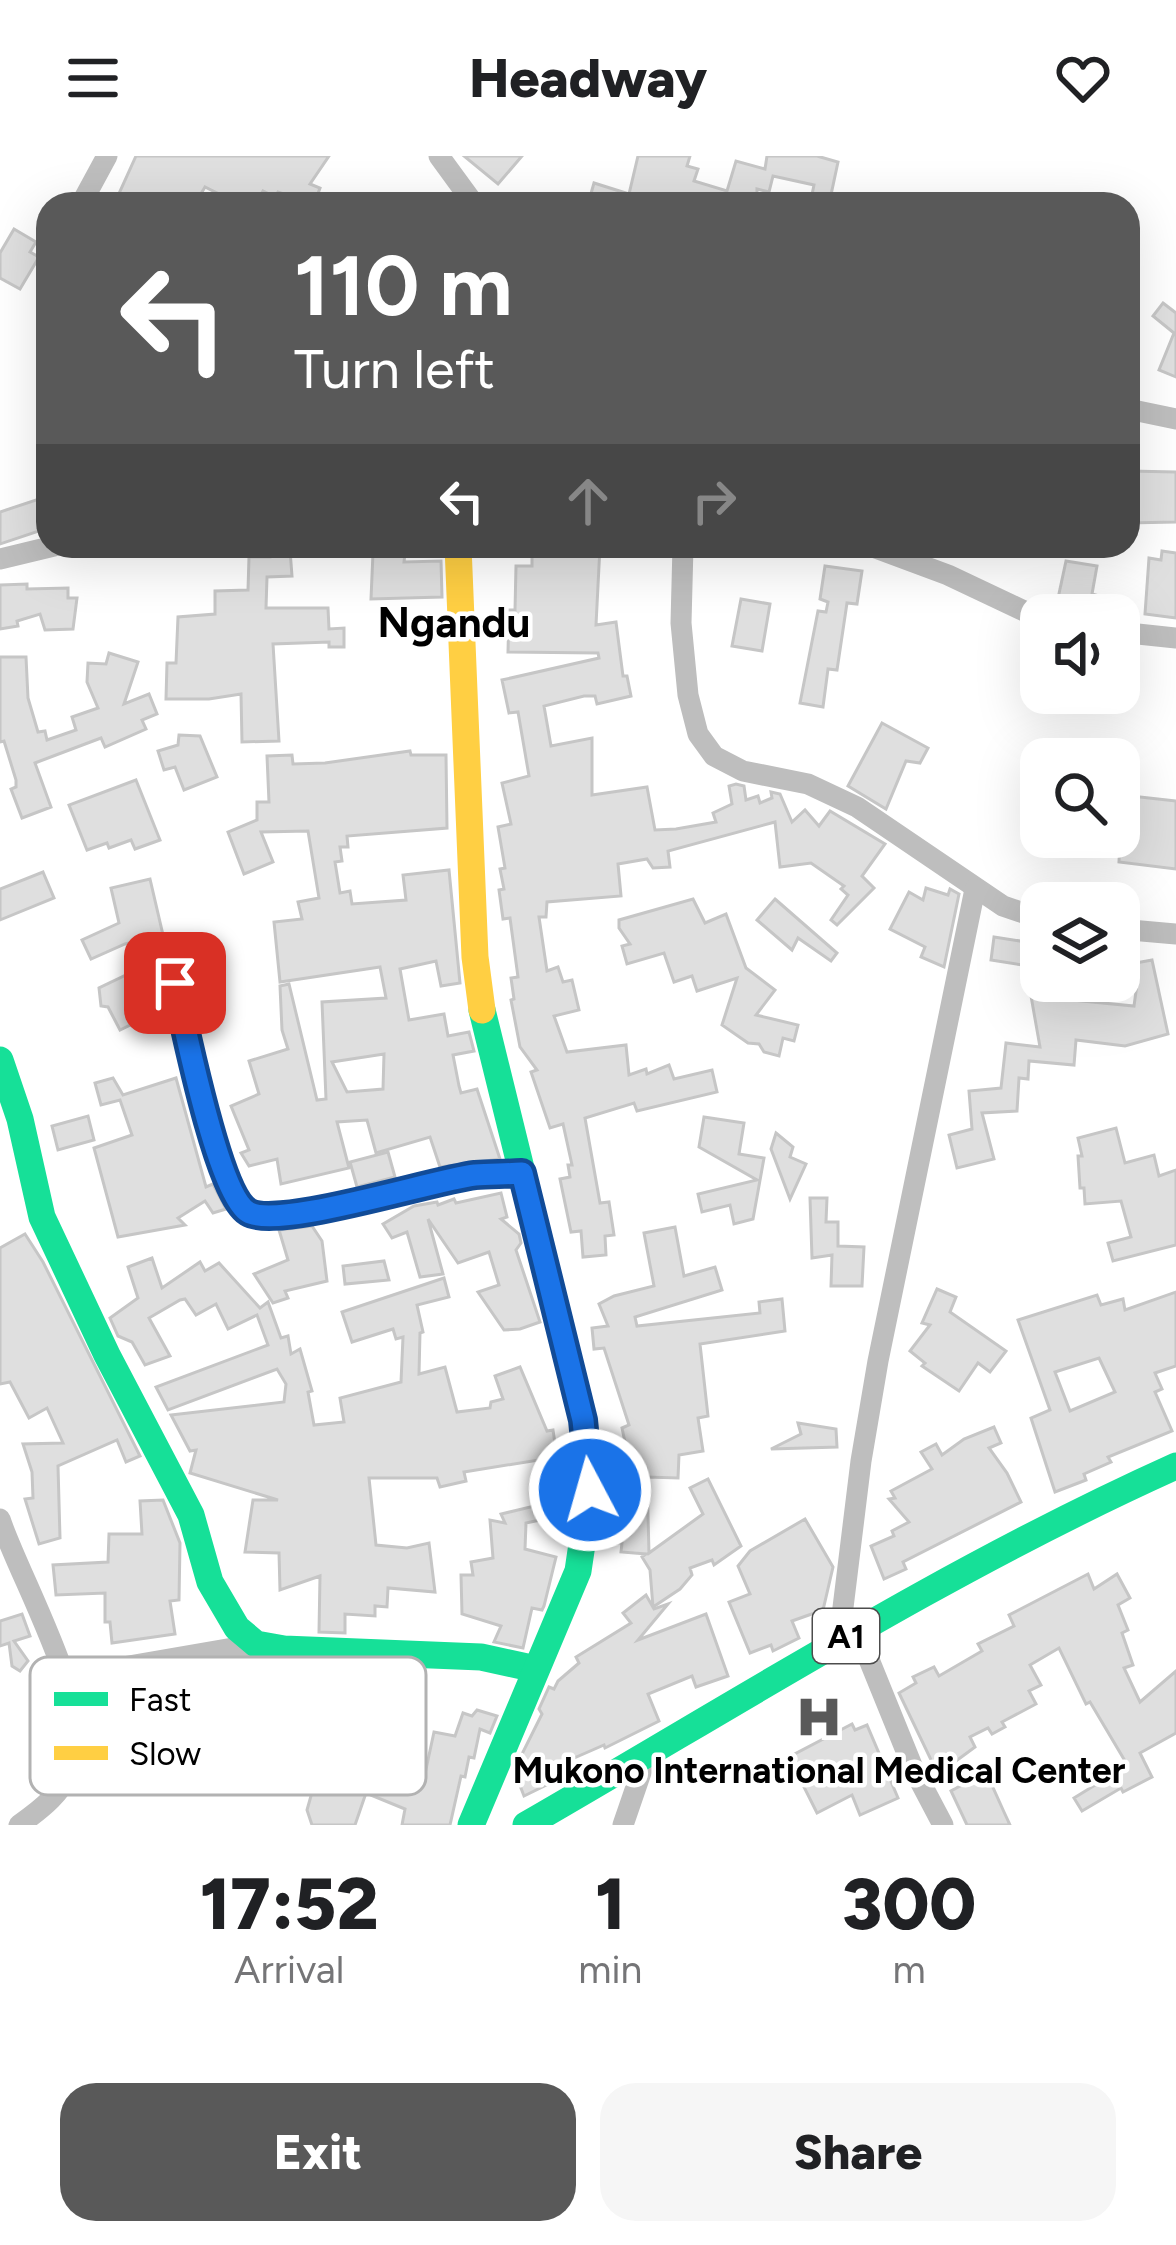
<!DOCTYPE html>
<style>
:root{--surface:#fff;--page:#f6f6f6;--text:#202124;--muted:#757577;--accent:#595959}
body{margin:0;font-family:Figtree,sans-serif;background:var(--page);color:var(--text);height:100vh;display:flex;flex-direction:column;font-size:45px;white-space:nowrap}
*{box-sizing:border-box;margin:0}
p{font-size:39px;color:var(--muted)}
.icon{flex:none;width:66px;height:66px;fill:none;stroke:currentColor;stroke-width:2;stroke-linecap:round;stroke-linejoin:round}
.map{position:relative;height:1669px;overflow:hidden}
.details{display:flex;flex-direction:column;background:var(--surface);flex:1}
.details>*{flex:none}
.guide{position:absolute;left:36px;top:36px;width:1104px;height:366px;border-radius:36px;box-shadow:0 12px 48px #0002;background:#595959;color:#fff;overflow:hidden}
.tools{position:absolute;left:1020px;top:438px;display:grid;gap:24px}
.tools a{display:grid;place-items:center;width:120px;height:120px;border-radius:24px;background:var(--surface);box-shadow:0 12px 48px #0002;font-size:60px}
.pin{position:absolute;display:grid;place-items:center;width:102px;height:102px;color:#fff;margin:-51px;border-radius:24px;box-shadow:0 6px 18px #0006}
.me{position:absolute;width:132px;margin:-66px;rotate:354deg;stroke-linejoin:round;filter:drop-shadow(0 0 9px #0008)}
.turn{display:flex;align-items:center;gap:42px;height:252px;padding:0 60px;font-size:54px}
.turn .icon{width:156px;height:156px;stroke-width:2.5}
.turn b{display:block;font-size:84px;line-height:102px}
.lanes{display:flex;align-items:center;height:114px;padding:0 60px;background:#0003;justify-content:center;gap:60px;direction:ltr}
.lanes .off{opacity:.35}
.eta{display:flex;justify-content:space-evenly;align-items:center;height:204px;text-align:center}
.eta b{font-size:72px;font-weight:800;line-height:84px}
.button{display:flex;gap:24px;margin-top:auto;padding:24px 60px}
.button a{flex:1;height:138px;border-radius:36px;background:var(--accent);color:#fff;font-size:48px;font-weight:800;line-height:138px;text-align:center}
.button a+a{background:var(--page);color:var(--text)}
header{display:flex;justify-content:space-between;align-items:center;height:156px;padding:0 60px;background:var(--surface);font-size:54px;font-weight:800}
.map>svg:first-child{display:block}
.building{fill:#dfdfdf;stroke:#c6c6c6;stroke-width:3;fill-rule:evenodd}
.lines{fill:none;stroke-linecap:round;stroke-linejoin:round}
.street{stroke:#bebebe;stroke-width:21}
.fast{stroke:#16e098;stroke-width:27}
.slow{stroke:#ffcf43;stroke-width:27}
.route-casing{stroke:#114b97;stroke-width:30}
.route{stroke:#1a73e8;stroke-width:21}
.labels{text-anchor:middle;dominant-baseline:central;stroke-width:9;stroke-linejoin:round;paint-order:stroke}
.shield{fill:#fff;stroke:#4c4c4c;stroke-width:3}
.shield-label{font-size:33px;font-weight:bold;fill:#000}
.poi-label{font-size:36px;font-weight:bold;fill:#000;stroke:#fff}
.quarter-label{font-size:42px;font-weight:bold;fill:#000;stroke:#fff}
.key{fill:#fff;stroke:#b2b2b2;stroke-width:3}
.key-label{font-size:33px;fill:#000}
</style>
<header><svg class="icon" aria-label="menu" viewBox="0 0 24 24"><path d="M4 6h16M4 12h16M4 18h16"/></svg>Headway<svg class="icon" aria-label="heart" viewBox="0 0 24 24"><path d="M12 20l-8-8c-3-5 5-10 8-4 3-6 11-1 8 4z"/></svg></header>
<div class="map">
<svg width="1176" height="1669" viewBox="0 0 1176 1669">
<rect width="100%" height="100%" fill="#fff"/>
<g class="building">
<polygon points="136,0 329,0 310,28 320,32 314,48 278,36 275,41 263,35 256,48 239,48 205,31 195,48 178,38 173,48 131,48 117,42"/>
<polygon points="464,0 522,0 498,28"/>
<polygon points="638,0 690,0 687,10 698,13 694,25 727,35 736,5 765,13 767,0 817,0 838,6 829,48 810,48 814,29 773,20 769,36 757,33 757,48 588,48 594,27 629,38"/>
<polygon points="14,73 36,86 30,96 39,101 20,133 0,122 0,97"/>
<polygon points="1163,147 1176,157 1176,221 1159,214 1174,177 1153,160"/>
<polygon points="1128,315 1176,316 1176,366 1128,367"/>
<polygon points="48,340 48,372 0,388 0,356"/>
<polygon points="532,390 600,390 596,469 616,466 623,520 627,520 631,540 597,548 595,540 584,540 544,550 551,590 592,582 592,639 647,631 655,674 676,673 716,666 713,657 732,648 729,630 736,628 744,630 746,644 758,640 760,647 772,642 771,636 780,638 792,666 805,654 819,670 830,655 885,688 862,720 874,732 837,769 831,764 848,739 841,733 844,730 811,707 780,711 775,666 668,695 670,711 653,712 647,703 618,708 621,740 547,746 546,761 539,761 547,815 558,811 563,826 572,824 579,854 554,860 567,896 626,889 629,919 646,913 647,918 669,909 674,923 712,914 717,936 637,955 634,947 585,962 600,1047 609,1046 614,1079 605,1080 606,1099 583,1101 581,1075 571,1076 560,1023 570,1021 568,1009 572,1009 563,968 550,972 531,916 537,914 520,891 511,844 514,843 511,822 518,821 510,762 503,763 499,734 504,733 500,713 505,712 498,671 511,668 502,627 529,620 518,556 509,557 502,524 599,502 598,497 508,496 509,454 515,454 516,410 532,410"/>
<polygon points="290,394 292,420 267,421 266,452 328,452 329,473 344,472 344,491 329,491 329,486 273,488 279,585 242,586 241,538 209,543 166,543 167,507 176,507 178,461 215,458 215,435 248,434 249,401 270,401 270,395"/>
<polygon points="1162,395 1176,397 1176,462 1145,458 1149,402 1161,404"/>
<polygon points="373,397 405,397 404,406 441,405 442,441 371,443"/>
<polygon points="1066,405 1097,410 1092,438 1103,441 1092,455 1057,447"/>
<polygon points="825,410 862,415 857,448 847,447 837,514 828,513 823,551 800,547 818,455 826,456 828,446 820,443"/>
<polygon points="27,428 27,433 68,432 68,442 77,442 73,473 45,474 40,458 17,465 18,470 0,473 0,429"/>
<polygon points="741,443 770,448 762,495 732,490"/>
<polygon points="109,497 138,506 124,548 149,538 157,558 142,564 146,573 105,591 101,582 35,607 51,651 22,662 11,633 16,631 16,624 4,585 0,586 0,501 26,501 28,542 38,576 45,575 47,584 76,574 72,561 98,552 87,526 88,507 106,508"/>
<polygon points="882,567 928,592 920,607 906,605 886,653 848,630"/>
<polygon points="179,579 200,580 217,621 184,634 175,611 164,614 158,595 178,589"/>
<path d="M 410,595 L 411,599 L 446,599 L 447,672 L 347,680 L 348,691 L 340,691 L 342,705 L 335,706 L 340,737 L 350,735 L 352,748 L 406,744 L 403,719 L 449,714 L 460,827 L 441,830 L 436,805 L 400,813 L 409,864 L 444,858 L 448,880 L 469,876 L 474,895 L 453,899 L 459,930 L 461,937 L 477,933 L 500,1003 L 440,1011 L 430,981 L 376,997 L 367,964 L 337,966 L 349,1012 L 281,1028 L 277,1003 L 249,1010 L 241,997 L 249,994 L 231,950 L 259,938 L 249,905 L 288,893 L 282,874 L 280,830 L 289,828 L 317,944 L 326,943 L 322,846 L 386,842 L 380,811 L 280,826 L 274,766 L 302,763 L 298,746 L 319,742 L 308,675 L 261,676 L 273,706 L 244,718 L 228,676 L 257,664 L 257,646 L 269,646 L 267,600 L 292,599 L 293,608 L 325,607 ZM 384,898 L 383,933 L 347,936 L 332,906 Z"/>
<polygon points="136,624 160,684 135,693 131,684 109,692 107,687 87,694 69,649"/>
<polygon points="1122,639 1176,645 1176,713 1119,706"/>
<polygon points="43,716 54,742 0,764 0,733"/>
<polygon points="150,723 163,779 125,788 91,803 82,784 119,767 111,732"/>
<polygon points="926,732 948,739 950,733 959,738 944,811 921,801 925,791 890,773 909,736 923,744"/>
<polygon points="693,743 705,767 726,758 746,812 775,834 756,859 798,869 794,885 783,882 779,900 764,896 759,888 748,887 722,869 737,822 697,835 692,820 674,826 664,797 627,808 622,790 630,788 619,772 619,764"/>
<polygon points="775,743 837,797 831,805 798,782 792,794 757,764"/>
<polygon points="994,781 1033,787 1029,810 991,804"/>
<polygon points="1152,804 1168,878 1125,890 1076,884 1074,909 1029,905 1028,923 1019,922 1017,955 982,957 994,1003 957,1012 949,979 972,973 969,935 1001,932 1006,887 1040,891 1031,840 1134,850 1137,828 1128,827 1125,809"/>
<polygon points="149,808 157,825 160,824 165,852 120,874 108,851 101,850 99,832"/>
<polygon points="113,922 123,939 176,922 206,1031 213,1028 226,1053 213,1057 205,1045 178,1062 185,1069 118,1081 94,992 132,979 120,944 101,949 95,927"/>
<polygon points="88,960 94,984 58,994 52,970"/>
<polygon points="704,961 744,967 739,998 764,1002 753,1063 734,1068 730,1049 702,1056 698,1038 757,1024 699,991"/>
<polygon points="1116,972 1125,1007 1154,999 1159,1020 1176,1014 1176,1089 1113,1105 1108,1087 1131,1081 1121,1045 1085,1048 1084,1032 1080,1032 1078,1000 1082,1000 1078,982"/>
<polygon points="776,977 793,991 790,1001 806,1008 790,1043 771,993"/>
<polygon points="388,996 395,1021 357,1031 350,1006"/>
<polygon points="501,1037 507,1061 501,1063 519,1078 521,1087 516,1094 540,1166 520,1173 504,1174 478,1136 499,1129 489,1096 458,1107 428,1063 443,1118 420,1121 407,1076 392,1082 383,1068 414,1050 437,1046 438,1049 454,1043 456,1047"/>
<polygon points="810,1042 827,1042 826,1066 838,1066 838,1090 864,1091 862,1130 831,1130 832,1099 812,1102"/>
<polygon points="312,1070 322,1085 327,1125 285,1135 288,1142 273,1147 254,1118 288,1104 279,1074"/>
<polygon points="675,1071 684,1120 715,1111 722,1134 635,1161 637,1170 760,1157 759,1146 782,1143 785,1175 700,1188 708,1260 698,1262 703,1295 679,1299 678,1322 647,1321 649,1397 703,1358 690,1332 708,1323 741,1390 714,1409 712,1404 690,1412 692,1419 680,1433 653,1451 650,1414 642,1401 646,1398 621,1396 622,1387 608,1387 607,1320 632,1319 622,1272 629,1269 604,1192 594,1193 592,1172 608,1170 599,1148 614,1140 654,1130 644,1077"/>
<polygon points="25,1078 43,1106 140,1300 126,1306 117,1284 58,1310 60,1382 39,1388 25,1343 33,1342 32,1316 23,1288 63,1287 47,1252 29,1262 10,1226 0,1228 0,1092"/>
<polygon points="152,1102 162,1132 200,1106 205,1115 219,1107 260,1152 268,1146 281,1182 288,1180 291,1198 300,1193 312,1235 308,1236 314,1269 344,1266 340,1242 401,1226 403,1181 396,1183 393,1173 352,1186 342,1156 444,1122 449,1141 417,1149 423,1176 420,1177 419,1218 445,1211 457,1256 490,1252 491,1246 503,1243 495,1220 520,1211 547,1275 553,1274 557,1301 464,1316 466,1325 440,1331 437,1322 369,1322 376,1389 407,1392 429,1387 435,1436 388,1432 387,1451 375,1450 375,1460 345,1458 345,1477 319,1476 320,1420 280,1434 279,1397 245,1396 253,1344 278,1344 190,1317 196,1294 190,1295 171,1259 284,1246 286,1228 277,1213 168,1254 156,1231 268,1189 257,1159 228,1173 216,1148 196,1159 185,1143 180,1144 149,1162 170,1200 145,1209 132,1186 118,1180 110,1162 138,1142 128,1111"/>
<polygon points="384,1105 389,1124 345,1128 343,1110"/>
<polygon points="937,1133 956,1141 950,1156 1006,1195 990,1216 978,1207 959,1235 922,1210 925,1207 910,1195 930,1169 922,1167"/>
<path d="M 1176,1136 L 1176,1210 L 1155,1217 L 1162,1233 L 1155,1236 L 1172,1275 L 1108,1301 L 1111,1306 L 1084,1318 L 1086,1324 L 1055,1336 L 1031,1262 L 1050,1254 L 1018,1164 L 1097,1139 L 1101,1149 L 1123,1143 L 1125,1154 ZM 1099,1202 L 1115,1236 L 1070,1255 L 1055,1216 Z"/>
<polygon points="798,1267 836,1273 837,1291 771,1293 801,1278"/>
<polygon points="994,1271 1001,1287 989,1292 1007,1317 1021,1346 903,1406 906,1413 884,1423 871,1390 894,1380 892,1375 909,1366 889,1343 895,1342 891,1335 932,1313 921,1296 936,1288 942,1299 964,1283"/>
<polygon points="558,1318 568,1358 526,1367 525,1393 556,1401 544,1450 542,1454 532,1452 523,1492 494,1486 501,1470 462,1458 461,1419 473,1419 471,1406 493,1402 490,1364 505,1367 501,1358 539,1349 533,1327"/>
<polygon points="163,1344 180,1387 179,1444 170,1445 175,1478 112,1487 110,1466 105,1466 105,1437 56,1439 53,1409 108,1406 109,1378 142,1378 140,1345"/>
<polygon points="805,1363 833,1411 823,1454 792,1465 799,1482 773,1495 771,1489 750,1497 729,1446 750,1438 738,1410 750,1395"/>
<polygon points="1088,1418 1094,1433 1117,1418 1130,1442 1118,1449 1128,1474 1122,1477 1133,1509 1124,1512 1140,1546 1176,1515 1176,1577 1140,1597 1152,1621 1123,1636 1121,1632 1082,1655 1074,1642 1113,1618 1111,1612 1125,1605 1090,1546 1086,1548 1059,1492 1030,1509 1041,1529 1029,1535 1036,1548 1002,1566 1005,1571 992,1578 988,1572 970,1581 975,1591 952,1608 947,1598 932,1606 899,1537 916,1527 913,1521 934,1511 939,1520 982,1495 978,1488 1014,1470 1009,1459"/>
<polygon points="646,1439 654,1453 668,1448 638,1484 706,1458 728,1520 696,1531 692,1520 648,1538 659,1565 605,1592 604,1589 572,1603 577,1614 524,1640 514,1614 542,1558 539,1553 549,1531 554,1533 558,1525 579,1507 576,1501 631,1467 623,1457"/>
<polygon points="22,1458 30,1480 14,1485 28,1505 20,1515 12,1510 9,1487 0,1490 0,1465"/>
<polygon points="477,1554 497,1560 490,1577 480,1573 474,1602 469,1601 465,1621 461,1620 450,1669 402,1669 405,1653 366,1637 355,1669 312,1669 307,1654 322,1601 409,1635 414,1615 425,1618 434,1576 455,1580 463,1557 472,1560"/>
<polygon points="852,1568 855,1574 867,1569 898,1642 860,1659 852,1639 817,1657 789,1601"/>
<polygon points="986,1616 1004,1656 1010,1669 967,1669 951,1635"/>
</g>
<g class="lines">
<g class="street">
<polyline points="439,0 474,48"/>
<polyline points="81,48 107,0"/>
<polyline points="1128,253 1176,263"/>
<polyline points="683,390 681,467 688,539 698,578 714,600 743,615 808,628 857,651 1003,750 1041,763"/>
<polyline points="870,390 948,419 1041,463"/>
<polyline points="0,403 54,390"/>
<polyline points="1119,476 1176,482"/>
<polyline points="1119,773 1176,778"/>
<path d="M 175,827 C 184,867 218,1038 248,1056 C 276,1074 434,1024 475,1019 C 490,1018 506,1018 522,1017"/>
<path d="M 0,1363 C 18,1419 97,1556 74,1609 C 62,1637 43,1652 19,1669"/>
<polyline points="857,1474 913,1612 943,1669"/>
<polyline points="839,1484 861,1305 878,1205 975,733"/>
<polyline points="65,1521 256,1488"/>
<polyline points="623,1669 646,1602"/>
</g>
<g class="fast">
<polyline points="0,904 20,963 42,1061 107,1199 191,1359 210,1426 237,1472 256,1488 284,1493 481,1501 536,1513"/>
<polyline points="471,1669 578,1415 590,1334 583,1264 482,854"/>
<path d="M 526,1669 C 741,1545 949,1412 1176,1310"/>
</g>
<polyline class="slow" points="458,390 475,801 482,854"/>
</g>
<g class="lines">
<defs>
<path id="route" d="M 175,827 C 184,867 218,1038 248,1056 C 277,1074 433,1024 475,1019 C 490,1018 506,1018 522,1017 L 583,1264 L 590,1334"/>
</defs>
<use href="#route" class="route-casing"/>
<use href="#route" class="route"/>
</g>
<defs>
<symbol id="hospital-bare" viewBox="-9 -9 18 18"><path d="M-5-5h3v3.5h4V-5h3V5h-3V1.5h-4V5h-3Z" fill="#595959" stroke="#fff" stroke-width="2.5" paint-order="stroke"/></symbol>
</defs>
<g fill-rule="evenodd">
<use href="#hospital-bare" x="786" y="1528" width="66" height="66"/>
</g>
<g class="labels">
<rect class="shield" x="813" y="1453" width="66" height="54" rx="9"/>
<g class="shield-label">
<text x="846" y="1480">A1</text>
</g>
<g class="poi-label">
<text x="819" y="1614">Mukono International Medical Center</text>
</g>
<g class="quarter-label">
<text x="454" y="466">Ngandu</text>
</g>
</g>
<rect x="30" y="1501" width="396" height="138" rx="18" class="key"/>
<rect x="54" y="1536" width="54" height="14" fill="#16e098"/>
<rect x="54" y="1590" width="54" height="14" fill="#ffcf43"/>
<g class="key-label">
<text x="129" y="1555">Fast</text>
<text x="129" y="1609">Slow</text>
</g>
</svg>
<div class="tools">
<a><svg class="icon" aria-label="sound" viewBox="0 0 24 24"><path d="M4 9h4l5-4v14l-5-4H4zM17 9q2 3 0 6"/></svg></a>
<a><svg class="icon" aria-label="search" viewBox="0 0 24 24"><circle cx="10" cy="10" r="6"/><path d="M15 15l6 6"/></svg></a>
<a><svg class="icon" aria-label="layers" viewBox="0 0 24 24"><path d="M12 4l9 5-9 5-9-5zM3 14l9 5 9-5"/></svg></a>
</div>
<div class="pin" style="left:175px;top:827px;background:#d93025"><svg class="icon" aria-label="arrive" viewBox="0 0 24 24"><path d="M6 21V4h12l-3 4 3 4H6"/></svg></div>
<svg class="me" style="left:590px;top:1334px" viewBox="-20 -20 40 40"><circle r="17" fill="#1a73e8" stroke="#fff" stroke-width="3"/><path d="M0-11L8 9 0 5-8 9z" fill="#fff"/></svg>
<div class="guide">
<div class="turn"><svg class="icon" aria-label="left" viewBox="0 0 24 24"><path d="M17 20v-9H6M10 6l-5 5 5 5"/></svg><div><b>110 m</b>Turn left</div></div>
<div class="lanes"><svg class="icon" aria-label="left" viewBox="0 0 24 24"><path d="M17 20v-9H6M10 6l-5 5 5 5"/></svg><svg class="icon off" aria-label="ahead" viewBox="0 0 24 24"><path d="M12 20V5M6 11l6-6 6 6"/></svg><svg class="icon off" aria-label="right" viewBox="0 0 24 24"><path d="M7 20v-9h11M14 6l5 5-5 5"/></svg></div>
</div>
</div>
<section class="details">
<div class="eta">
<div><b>17:52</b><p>Arrival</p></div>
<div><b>1</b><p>min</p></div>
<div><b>300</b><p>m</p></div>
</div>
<div class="button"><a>Exit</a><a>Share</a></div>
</section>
